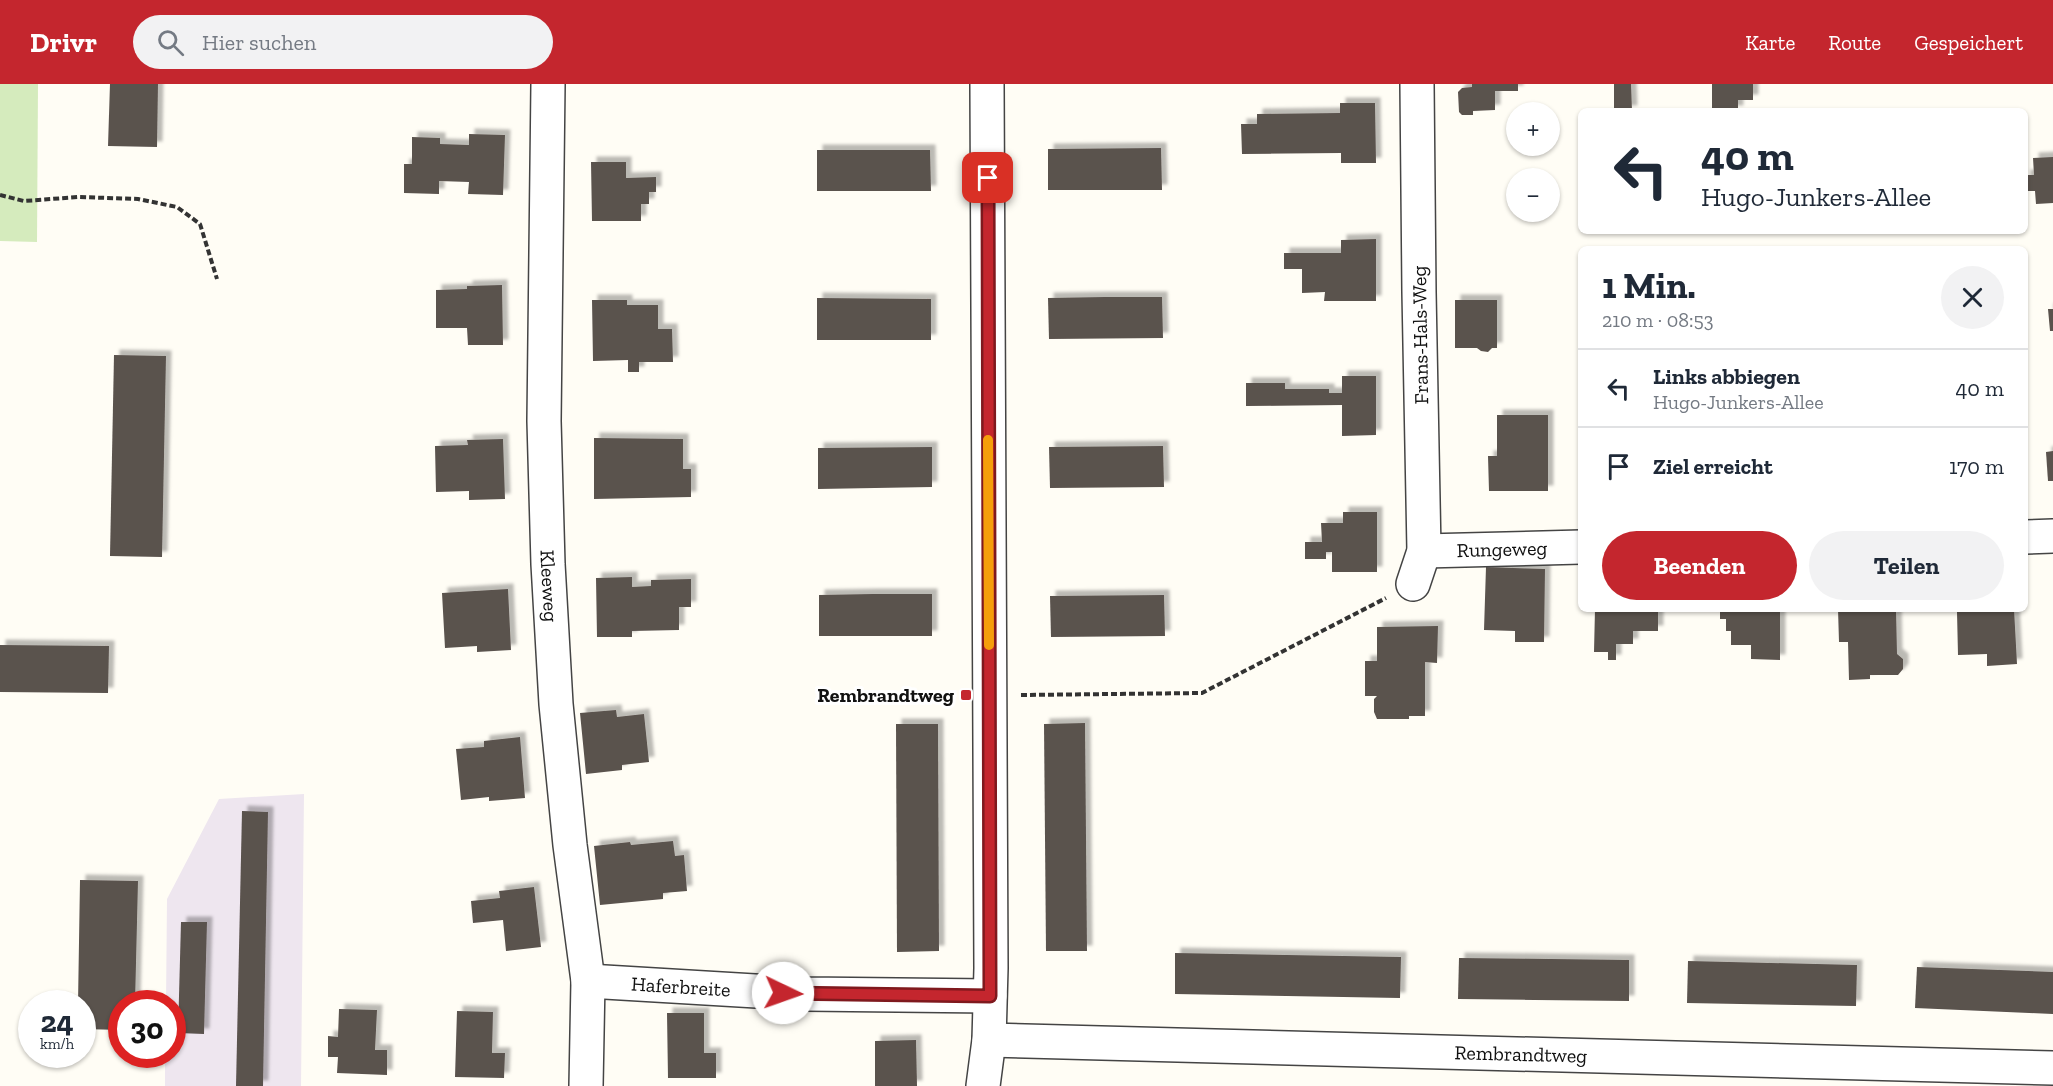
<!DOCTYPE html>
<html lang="de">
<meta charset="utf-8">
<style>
:root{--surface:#fff;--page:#f2f2f3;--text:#1f2937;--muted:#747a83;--line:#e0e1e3;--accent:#c4262e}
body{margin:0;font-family:"Zilla Slab",serif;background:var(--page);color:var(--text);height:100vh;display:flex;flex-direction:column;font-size:22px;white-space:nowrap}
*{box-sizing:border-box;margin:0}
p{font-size:20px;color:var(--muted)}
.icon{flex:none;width:33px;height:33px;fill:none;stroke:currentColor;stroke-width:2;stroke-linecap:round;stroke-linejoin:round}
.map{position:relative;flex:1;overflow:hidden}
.drawer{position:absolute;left:1578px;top:162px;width:450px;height:366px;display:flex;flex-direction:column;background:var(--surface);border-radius:9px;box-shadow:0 2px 4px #0004}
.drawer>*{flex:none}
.banner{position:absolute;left:1578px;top:24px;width:450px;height:126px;border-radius:9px;box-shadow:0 2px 4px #0004;background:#fff;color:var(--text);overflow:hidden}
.tools{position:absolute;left:1506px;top:18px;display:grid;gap:12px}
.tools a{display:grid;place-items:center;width:54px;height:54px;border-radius:50%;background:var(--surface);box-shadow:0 2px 4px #0004;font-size:30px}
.speed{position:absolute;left:18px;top:906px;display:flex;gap:12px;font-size:30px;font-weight:700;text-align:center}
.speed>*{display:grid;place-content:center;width:78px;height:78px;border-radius:50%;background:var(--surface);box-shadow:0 2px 4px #0004;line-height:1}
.speed small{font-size:15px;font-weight:400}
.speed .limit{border:9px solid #d22;background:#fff;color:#111}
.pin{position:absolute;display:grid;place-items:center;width:51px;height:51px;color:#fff;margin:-26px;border-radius:12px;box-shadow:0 3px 9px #0006}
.me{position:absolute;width:66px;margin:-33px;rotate:93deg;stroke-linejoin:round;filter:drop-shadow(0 0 4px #0008)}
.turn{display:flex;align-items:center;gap:21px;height:126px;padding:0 24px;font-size:27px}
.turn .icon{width:78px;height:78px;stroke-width:2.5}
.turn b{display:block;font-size:42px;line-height:51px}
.round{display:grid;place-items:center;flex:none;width:63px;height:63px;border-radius:32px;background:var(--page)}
.headline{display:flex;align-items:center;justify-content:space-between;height:102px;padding:0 24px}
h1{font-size:36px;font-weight:700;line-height:45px}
.button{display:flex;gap:12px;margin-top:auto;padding:12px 24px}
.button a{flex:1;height:69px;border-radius:36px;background:var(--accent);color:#fff;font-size:24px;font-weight:700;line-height:69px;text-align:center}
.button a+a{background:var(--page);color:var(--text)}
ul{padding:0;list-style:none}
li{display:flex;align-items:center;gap:18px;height:78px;padding:0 24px;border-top:2px solid var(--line)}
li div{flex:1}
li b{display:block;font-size:22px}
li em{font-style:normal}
header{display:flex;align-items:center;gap:36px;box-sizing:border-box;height:84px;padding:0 30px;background:var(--accent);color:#fff}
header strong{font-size:28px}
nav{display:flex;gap:33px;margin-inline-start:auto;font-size:21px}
.search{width:420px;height:54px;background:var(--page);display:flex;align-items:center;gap:15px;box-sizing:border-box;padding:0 21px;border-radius:33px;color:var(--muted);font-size:22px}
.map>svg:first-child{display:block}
.industrial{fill:#eee6ef}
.green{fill:#d5ebbd}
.building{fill:#5a524d;filter:url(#shadow)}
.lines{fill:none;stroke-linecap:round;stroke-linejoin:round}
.minor-casing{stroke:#444;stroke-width:36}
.path{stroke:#333;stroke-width:4;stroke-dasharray:6 3;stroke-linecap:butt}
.minor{stroke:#fff;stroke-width:33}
.route-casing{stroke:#7f191e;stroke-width:15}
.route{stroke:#c4262e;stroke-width:10}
.slow{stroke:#f59e0b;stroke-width:10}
.poi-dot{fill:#c4262e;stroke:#fff;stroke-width:2}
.labels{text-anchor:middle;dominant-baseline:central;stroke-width:6;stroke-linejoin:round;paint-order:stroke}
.street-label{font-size:20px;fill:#111;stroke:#fff}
.poi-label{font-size:20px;font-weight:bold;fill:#111;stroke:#fff;text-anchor:end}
</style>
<header>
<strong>Drivr</strong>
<div class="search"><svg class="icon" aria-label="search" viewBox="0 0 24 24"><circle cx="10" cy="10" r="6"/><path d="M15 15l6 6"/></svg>Hier suchen</div>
<nav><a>Karte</a><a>Route</a><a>Gespeichert</a></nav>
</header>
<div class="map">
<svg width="2053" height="1002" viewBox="0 0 2053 1002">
<defs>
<filter id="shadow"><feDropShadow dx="5.5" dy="-5.5" stdDeviation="1.5" flood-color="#0004"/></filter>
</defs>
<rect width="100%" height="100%" fill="#fffdf5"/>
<polygon class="industrial" points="304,710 301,1002 165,1002 165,971 172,970 172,920 166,919 167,815 219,715"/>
<polygon class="green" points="0,0 38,0 37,158 0,157"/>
<g class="building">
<polygon points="110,0 158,0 157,63 108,62"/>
<polygon points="1472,0 1518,0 1518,7 1495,7 1495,26 1473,27 1473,31 1462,31 1459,28 1458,8 1462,4 1472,3"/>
<polygon points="1614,0 1631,0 1632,27 1614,27"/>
<polygon points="1712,0 1753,0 1753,16 1738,16 1738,27 1712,27"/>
<polygon points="1340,19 1375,19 1376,79 1341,79 1341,69 1242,70 1241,40 1257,40 1257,30 1340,29"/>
<polygon points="469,50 505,51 503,111 468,110 469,98 439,97 439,110 404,109 404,80 412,80 412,53 440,54 440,60 469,61"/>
<polygon points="1161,64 1162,106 1048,106 1048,65"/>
<polygon points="817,66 930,66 931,107 817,107"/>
<polygon points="2053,73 2053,119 2036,120 2035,107 2025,107 2025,91 2034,91 2033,74"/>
<polygon points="591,78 626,78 626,94 656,93 656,108 649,108 649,120 641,120 641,137 592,137"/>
<polygon points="1376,155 1376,217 1324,217 1325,208 1302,209 1302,185 1284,185 1284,169 1341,169 1341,156"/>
<polygon points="502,201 503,261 468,261 467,244 436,244 436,206 467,205 467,202"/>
<polygon points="1105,213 1162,213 1163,254 1049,255 1048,214"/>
<polygon points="817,214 931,215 931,256 817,256"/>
<polygon points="592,216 627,216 627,221 658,221 658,245 672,245 673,278 639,278 639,288 628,288 628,276 593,277"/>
<polygon points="1455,216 1497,216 1497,264 1492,264 1488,268 1481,267 1477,264 1455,264"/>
<polygon points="2048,225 2053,225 2053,247 2050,247"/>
<polygon points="114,271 166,272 162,473 110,472"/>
<polygon points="1342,292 1376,292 1376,351 1342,352 1342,321 1246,322 1246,299 1285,299 1285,305 1329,305 1329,309 1342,309"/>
<polygon points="1497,331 1548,331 1548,407 1489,407 1488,372 1497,372"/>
<polygon points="594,354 683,355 683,385 691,385 691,413 594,415"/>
<polygon points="503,355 505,415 469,416 469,407 436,408 435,362 468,361 467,356"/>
<polygon points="1163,362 1164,403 1050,404 1049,363"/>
<polygon points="932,363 932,403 818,405 818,364"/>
<polygon points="2053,367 2053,397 2048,397 2046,368"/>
<polygon points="1343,428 1377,428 1377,488 1332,488 1332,468 1326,468 1326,475 1305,475 1305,458 1322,458 1321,439 1343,439"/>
<polygon points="1486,483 1545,485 1544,558 1515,558 1515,547 1484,546"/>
<polygon points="632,493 632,503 651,502 651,496 691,495 691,523 679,523 679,546 632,547 632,553 597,553 596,494"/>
<polygon points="508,505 511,566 477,568 477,562 445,564 442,509"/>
<polygon points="873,510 932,510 932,552 819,552 819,511"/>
<polygon points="1164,511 1165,552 1051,553 1050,512"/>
<polygon points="1595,525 1658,525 1658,547 1633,547 1633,560 1616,560 1616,576 1608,576 1608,568 1594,568"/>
<polygon points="1720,525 1780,525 1780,576 1751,575 1751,561 1731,561 1731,547 1726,547 1726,535 1720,535"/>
<polygon points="1838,525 1896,525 1897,570 1903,575 1903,585 1898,591 1870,591 1870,595 1849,596 1848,558 1839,558"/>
<polygon points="1961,525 2014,525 2017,580 1987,582 1987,570 1958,571 1957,528 1961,528"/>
<polygon points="1438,542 1437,579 1425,578 1425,632 1409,632 1409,635 1377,635 1374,628 1374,615 1377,612 1365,612 1365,577 1377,577 1377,543"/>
<polygon points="0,561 109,562 108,609 0,608"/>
<polygon points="616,626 617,633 644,630 649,678 622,681 622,686 586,690 580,629"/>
<polygon points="1085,639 1087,867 1046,867 1044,640"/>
<polygon points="896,640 938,640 939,867 897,868"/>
<polygon points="520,653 525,714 489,717 489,713 461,716 456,665 484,663 484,657"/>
<polygon points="242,727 268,728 263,1002 236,1002"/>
<polygon points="673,757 675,772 684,771 687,807 663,809 663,815 600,821 594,762 630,758 631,761"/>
<polygon points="80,796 138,797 135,920 122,920 122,946 82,945 82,920 78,920"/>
<polygon points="534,803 541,863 506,867 503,836 473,839 471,817 500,814 499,807"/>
<polygon points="181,838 207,838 204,950 178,949"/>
<polygon points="1175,869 1401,873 1400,914 1175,910"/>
<polygon points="1459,874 1629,876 1629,917 1458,915"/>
<polygon points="1688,877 1857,881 1856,922 1687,919"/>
<polygon points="1917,883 2053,888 2053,930 1915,924"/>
<polygon points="339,925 377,926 375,966 387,966 387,991 337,989 338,973 328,973 328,952 338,953"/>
<polygon points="457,927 493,928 492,969 505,969 504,994 455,993"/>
<polygon points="667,929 704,929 704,969 716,969 716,994 668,994"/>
<polygon points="916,956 917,1002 875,1002 875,957"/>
</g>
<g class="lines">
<defs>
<g id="minor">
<path id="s1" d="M 548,0 L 544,337 L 548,480 L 556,620 L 570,761 L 588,897 L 586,1002"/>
<polyline points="2025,453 2053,452"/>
<path id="s2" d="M 1424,467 L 1581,463"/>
<polyline points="1413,500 1424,467 1419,208 1417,0"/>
<path id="s3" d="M 588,897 L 805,910 L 990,912"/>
<path id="s4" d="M 989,956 L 2053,984"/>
<polyline points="983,1002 989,956 991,884 987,0"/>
</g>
</defs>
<use href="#minor" class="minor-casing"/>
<g class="path">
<polyline points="0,111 24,117 78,113 138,115 177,123 200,140 217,195"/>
<polyline points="1021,611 1202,609 1386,514"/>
</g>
<use href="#minor" class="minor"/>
</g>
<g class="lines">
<defs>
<polyline id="route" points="783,909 990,912 988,94"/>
</defs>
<use href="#route" class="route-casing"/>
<use href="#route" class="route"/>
<polyline class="slow" points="988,356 989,561"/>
</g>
<rect class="poi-dot" x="960" y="605" width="12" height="12" rx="3"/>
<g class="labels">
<g class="street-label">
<text transform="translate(1420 251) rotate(-91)">Frans-Hals-Weg</text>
<text stroke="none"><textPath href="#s2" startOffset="78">Rungeweg</textPath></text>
<text stroke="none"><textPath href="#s1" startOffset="502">Kleeweg</textPath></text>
<text stroke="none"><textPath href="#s3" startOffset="93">Haferbreite</textPath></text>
<text stroke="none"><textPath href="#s4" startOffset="532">Rembrandtweg</textPath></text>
</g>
<g class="poi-label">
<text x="954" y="611">Rembrandtweg</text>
</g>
</g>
</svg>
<div class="tools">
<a>+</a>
<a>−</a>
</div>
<div class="speed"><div>24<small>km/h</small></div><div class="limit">30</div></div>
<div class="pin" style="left:988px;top:94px;background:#d93025"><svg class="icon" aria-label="arrive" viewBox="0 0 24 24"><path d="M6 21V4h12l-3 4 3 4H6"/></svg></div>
<svg class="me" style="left:783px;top:909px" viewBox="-20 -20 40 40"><circle r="19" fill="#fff"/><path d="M0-13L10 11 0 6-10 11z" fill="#c4262e"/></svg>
<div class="banner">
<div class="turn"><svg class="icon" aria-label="left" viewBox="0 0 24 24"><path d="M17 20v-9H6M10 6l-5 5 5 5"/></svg><div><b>40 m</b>Hugo-Junkers-Allee</div></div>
</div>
<section class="drawer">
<div class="headline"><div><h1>1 Min.</h1><p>210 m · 08:53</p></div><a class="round"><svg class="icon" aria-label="close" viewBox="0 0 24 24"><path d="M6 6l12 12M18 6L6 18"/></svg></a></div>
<ul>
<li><svg class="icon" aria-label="left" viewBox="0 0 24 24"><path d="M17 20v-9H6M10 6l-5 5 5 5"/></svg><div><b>Links abbiegen</b><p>Hugo-Junkers-Allee</p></div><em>40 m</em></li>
<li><svg class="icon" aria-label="arrive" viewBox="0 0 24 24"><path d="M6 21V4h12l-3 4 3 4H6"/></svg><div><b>Ziel erreicht</b></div><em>170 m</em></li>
</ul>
<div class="button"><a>Beenden</a><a>Teilen</a></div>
</section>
</div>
